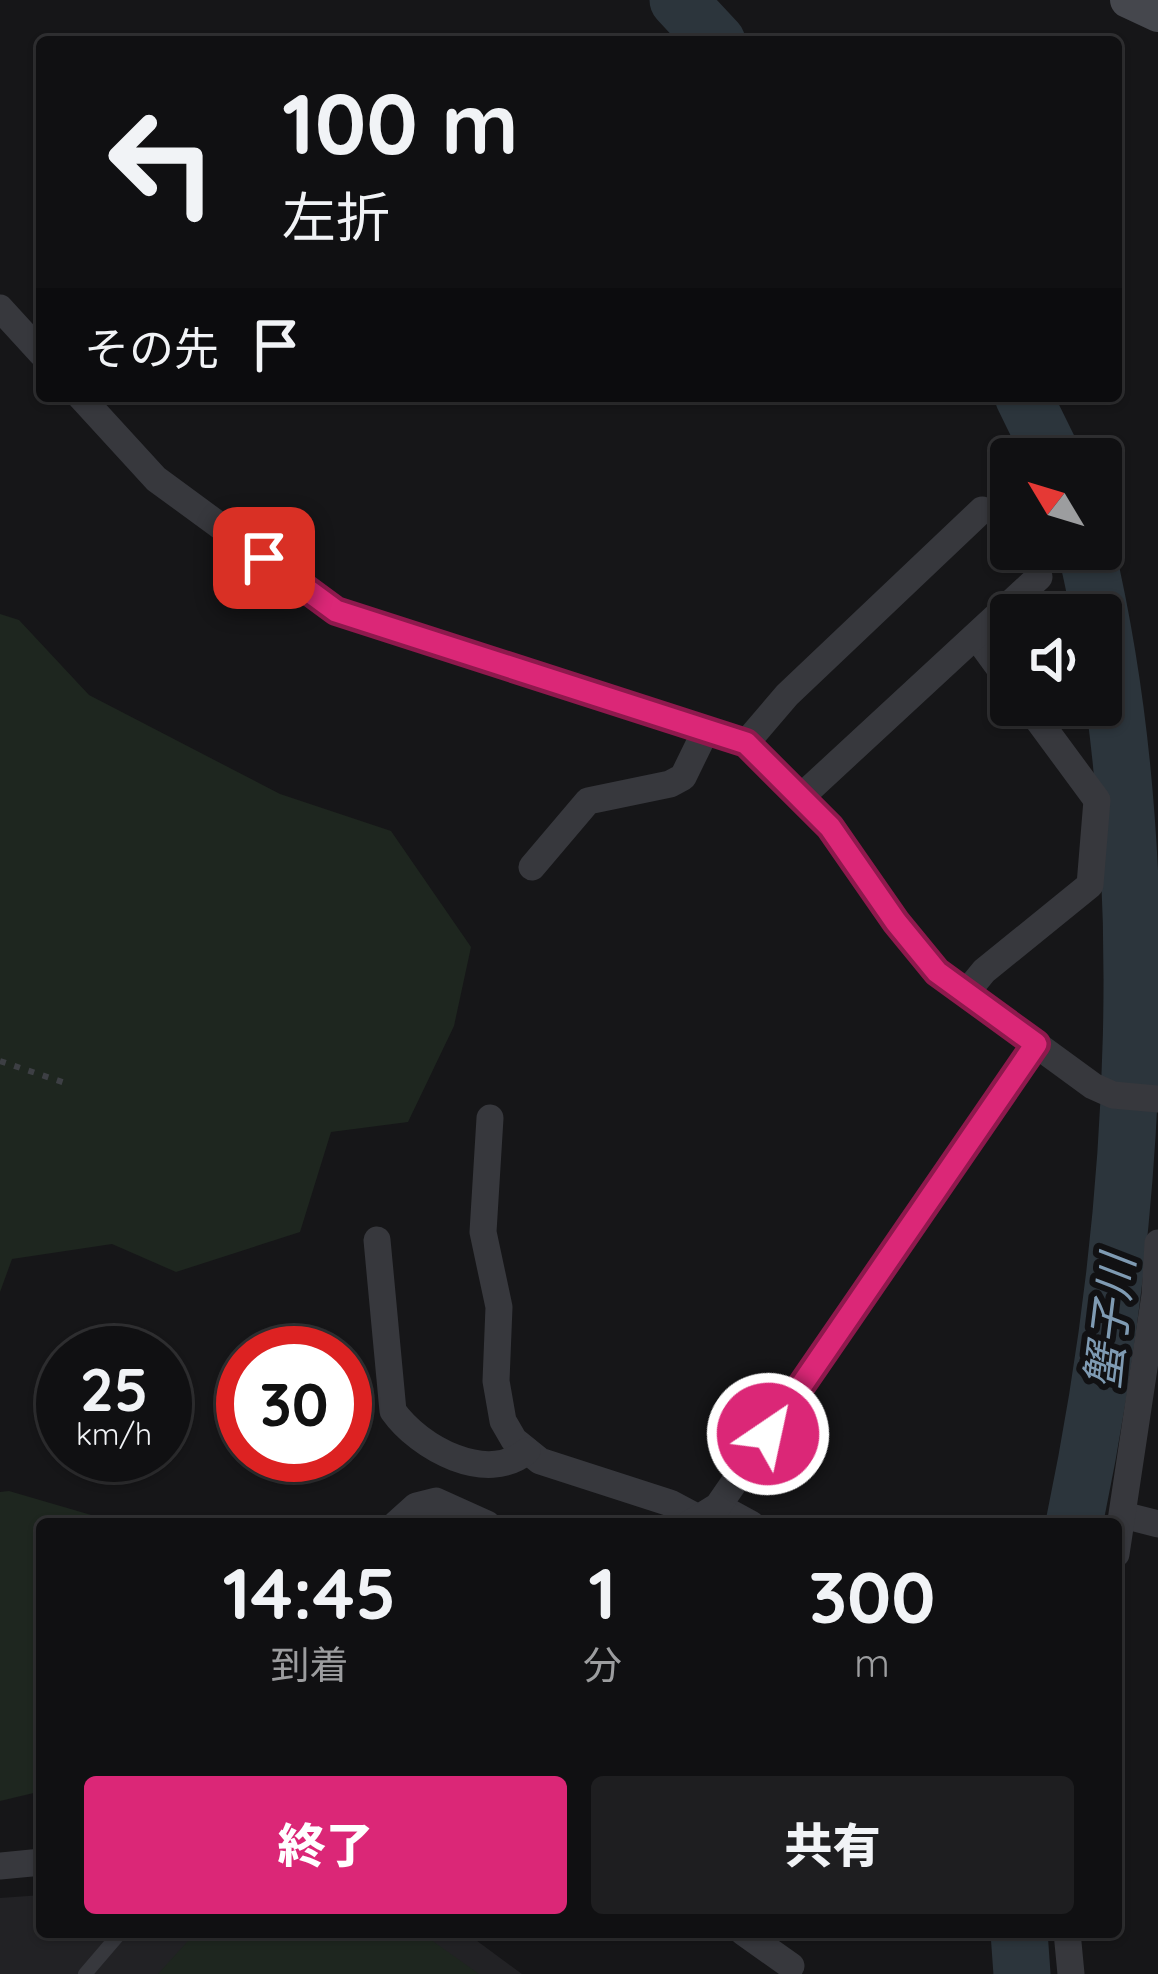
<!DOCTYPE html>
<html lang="ja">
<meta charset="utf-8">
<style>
:root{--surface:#101012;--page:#1e1e20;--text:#f1f3f6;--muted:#9c9d9f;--line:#303032;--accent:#db2777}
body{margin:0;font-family:Quicksand,"Noto Sans JP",sans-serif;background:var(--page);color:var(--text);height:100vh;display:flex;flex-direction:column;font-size:45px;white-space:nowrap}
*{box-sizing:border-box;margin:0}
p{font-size:39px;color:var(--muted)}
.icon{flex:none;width:66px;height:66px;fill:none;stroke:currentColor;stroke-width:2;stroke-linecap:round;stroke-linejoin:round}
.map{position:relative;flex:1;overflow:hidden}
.details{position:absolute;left:36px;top:1518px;width:1086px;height:420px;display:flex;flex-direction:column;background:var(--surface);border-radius:12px;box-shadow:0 3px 9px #0004,0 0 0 3px var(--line)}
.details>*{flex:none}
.top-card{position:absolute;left:36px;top:36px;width:1086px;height:366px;border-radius:12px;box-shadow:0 3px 9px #0004,0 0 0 3px var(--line);background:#101012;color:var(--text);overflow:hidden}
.needle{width:78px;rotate:308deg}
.controls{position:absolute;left:990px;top:438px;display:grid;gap:24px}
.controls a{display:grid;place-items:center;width:132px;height:132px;border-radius:12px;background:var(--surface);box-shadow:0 3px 9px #0004,0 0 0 3px var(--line);font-size:60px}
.speed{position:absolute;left:36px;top:1326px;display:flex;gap:24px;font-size:60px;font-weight:700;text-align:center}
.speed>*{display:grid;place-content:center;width:156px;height:156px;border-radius:50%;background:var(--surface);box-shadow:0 3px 9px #0004,0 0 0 3px var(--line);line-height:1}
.speed small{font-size:30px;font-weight:400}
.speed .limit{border:18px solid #d22;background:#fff;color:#111}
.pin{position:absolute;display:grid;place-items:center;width:102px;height:102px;color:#fff;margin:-51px;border-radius:24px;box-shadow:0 6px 18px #0006}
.me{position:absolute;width:132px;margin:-66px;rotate:34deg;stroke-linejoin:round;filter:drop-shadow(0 0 9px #0008)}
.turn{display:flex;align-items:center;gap:42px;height:252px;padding:0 48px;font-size:54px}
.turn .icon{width:156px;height:156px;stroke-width:2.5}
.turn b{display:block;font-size:84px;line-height:102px}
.then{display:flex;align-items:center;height:114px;padding:0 48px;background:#0003;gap:24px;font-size:45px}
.eta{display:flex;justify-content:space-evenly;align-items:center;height:204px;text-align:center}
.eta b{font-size:72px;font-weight:800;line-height:84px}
.primary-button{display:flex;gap:24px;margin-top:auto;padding:24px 48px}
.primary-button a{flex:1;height:138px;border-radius:12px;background:var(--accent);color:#fff;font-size:48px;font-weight:800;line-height:138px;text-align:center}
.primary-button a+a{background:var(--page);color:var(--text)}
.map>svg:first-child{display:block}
.built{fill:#222225}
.green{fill:#1e261f}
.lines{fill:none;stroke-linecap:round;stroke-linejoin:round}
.river{stroke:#2c353c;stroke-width:57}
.path{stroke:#3d3f44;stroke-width:6;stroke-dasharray:6 9;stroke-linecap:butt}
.service{stroke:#37383d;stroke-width:14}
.minor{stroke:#37383d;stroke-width:27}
.secondary{stroke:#45474d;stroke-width:36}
.route-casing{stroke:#8e194d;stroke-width:30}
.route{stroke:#db2777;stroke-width:21}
.labels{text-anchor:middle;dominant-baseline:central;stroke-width:12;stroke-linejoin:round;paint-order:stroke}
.water-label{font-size:45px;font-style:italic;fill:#7f9bb3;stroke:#111113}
</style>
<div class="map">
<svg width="1158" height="1974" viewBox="0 0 1158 1974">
<rect width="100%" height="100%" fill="#161618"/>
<polygon class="built" points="42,1895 42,1932 465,1932 522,1974 0,1974 0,1898"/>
<g class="green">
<polygon points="0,614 19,620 89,695 280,794 391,831 471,947 454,1026 408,1122 331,1132 300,1232 176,1272 112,1244 12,1259 0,1292"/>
<polygon points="9,1491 122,1524 42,1524 42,1791 0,1801 0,1492"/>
<polygon points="196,1932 420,1932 479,1974 158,1974"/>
</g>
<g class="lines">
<g class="river">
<polyline points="678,0 717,42"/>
<polyline points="1023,396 1054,459"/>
<path d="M 1074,1524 C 1139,1213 1158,857 1086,549"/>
<polyline points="1019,1932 1022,1974"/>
</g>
<polyline class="path" points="0,1061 71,1085"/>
<polyline class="service" points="85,1974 121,1932"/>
<g class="minor">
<polyline points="0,308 42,354"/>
<polyline points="80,396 156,479 336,611 746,743 830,827 895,922 937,972 1093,1086 1113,1095 1158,1099"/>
<polyline points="976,636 1011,684"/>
<polyline points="746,743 787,695 982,510"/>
<polyline points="801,797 1039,577"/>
<polyline points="532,867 588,801 670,784 683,777 706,730"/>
<polyline points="966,993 984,971 1090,885 1097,800 1027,705"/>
<polyline points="490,1118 483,1232 499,1307 496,1381 503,1421 514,1440 540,1461 670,1503 700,1519"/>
<path d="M 377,1240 L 393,1411 C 419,1448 487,1485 527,1451"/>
<polyline points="718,1506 751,1524"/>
<polyline points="1123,1515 1158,1524"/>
<polyline points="396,1524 416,1506 436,1501 487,1524"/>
<polyline points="689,1524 718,1506 1036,1044"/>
<polyline points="1116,1554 1155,1295 1158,1243"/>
<polyline points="0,1866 42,1862"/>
<polyline points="743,1932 791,1966"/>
<polyline points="1067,1932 1071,1974"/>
</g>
<polyline class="secondary" points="1128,0 1158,14"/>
</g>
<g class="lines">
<defs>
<polyline id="route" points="264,558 336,611 746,743 830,827 896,922 937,972 1036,1044 768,1434"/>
</defs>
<use href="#route" class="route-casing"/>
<use href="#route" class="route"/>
</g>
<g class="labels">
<g class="water-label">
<text transform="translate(1109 1322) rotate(-83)">蟹子川</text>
</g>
</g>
</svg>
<div class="controls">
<a><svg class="needle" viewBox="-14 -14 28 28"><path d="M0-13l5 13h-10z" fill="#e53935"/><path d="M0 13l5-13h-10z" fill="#9c9d9f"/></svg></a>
<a><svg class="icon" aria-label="sound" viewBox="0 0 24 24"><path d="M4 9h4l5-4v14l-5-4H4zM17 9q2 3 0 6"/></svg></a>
</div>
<div class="speed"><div>25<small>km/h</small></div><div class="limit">30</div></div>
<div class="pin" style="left:264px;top:558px;background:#d93025"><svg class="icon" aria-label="arrive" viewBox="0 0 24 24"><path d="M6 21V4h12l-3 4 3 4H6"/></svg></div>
<svg class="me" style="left:768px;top:1434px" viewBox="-20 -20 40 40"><circle r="17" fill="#db2777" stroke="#fff" stroke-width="3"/><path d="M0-11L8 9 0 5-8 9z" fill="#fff"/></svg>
<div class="top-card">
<div class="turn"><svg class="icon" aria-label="left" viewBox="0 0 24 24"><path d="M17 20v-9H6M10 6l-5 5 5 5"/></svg><div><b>100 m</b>左折</div></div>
<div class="then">その先<svg class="icon" aria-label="arrive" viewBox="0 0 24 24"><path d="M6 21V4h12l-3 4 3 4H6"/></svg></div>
</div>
<section class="details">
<div class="eta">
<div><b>14:45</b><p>到着</p></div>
<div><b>1</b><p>分</p></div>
<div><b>300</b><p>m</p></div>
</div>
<div class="primary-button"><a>終了</a><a>共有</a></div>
</section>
</div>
